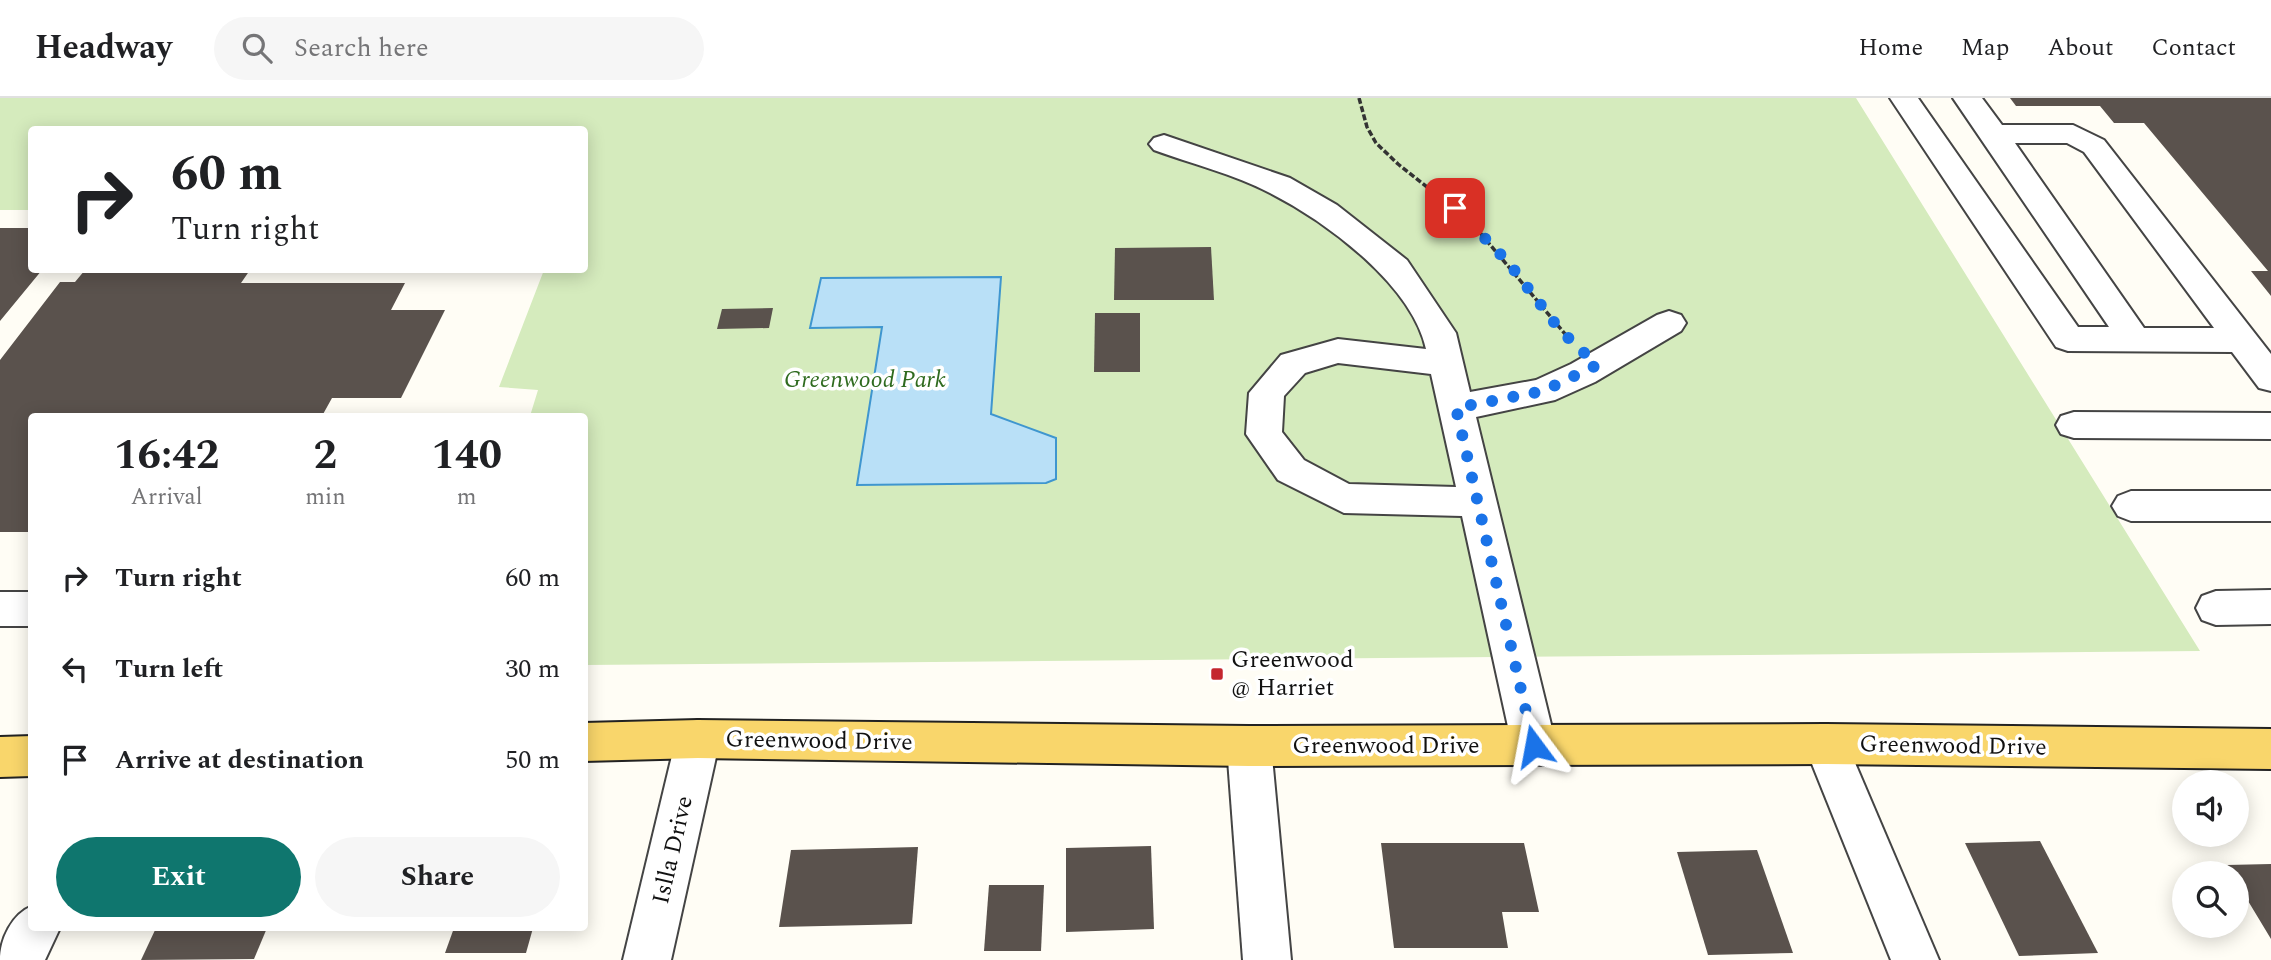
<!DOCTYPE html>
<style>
:root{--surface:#fff;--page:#f6f6f6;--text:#202124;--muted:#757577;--line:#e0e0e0;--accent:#0f766e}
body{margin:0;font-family:Spectral,serif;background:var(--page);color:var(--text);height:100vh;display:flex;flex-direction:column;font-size:26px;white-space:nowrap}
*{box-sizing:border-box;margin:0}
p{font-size:23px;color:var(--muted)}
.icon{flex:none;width:38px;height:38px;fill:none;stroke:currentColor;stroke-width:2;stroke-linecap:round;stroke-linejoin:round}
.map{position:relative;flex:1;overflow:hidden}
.panel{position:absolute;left:28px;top:315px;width:560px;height:518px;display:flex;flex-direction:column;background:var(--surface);border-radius:7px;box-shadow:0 4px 18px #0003}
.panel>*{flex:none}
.hud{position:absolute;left:28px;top:28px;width:560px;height:147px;border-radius:7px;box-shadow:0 4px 18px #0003;background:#fff;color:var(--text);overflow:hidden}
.controls{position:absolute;left:2172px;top:672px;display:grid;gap:14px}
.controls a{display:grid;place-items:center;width:77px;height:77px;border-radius:50%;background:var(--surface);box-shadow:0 4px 18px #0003;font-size:35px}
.pin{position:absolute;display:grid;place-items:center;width:60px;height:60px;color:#fff;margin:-30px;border-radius:14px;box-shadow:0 4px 10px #0006}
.me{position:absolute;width:77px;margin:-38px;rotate:347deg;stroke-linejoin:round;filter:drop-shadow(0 0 5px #0008)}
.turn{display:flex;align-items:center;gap:24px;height:147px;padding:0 28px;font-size:32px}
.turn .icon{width:91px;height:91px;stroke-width:2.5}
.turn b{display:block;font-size:49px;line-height:60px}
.eta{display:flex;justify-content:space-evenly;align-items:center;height:119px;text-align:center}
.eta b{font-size:42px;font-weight:700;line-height:49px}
.cta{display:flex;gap:14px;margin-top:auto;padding:14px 28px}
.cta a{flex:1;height:80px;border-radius:42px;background:var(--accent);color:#fff;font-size:28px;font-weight:700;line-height:80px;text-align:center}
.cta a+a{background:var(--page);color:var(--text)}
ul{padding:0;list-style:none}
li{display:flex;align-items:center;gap:21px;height:91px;padding:0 28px}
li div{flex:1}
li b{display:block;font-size:26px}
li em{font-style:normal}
header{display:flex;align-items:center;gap:42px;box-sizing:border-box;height:98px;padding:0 35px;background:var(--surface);border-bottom:2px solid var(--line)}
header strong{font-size:33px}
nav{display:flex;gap:38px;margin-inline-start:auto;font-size:24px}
.search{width:490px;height:63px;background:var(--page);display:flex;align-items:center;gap:18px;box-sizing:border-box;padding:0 24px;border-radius:38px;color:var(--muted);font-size:26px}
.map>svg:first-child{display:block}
.green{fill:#d5ebbd}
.water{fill:#b9e0f7;stroke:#3f96cf;stroke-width:2}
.building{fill:#5a524d}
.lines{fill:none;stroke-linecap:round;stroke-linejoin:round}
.minor-casing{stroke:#444;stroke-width:4}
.major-casing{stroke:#222;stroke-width:4}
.path{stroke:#333;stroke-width:3.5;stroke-dasharray:6 2.5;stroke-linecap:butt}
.minor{fill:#fff;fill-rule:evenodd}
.major{fill:#f9d66b;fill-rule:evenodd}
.route{stroke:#1a73e8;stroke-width:12;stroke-dasharray:0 21.6}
.poi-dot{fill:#c4262e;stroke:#fff;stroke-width:2.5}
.labels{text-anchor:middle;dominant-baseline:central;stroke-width:7;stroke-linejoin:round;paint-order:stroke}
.park-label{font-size:24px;font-style:italic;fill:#2f6b1f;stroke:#fff}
.poi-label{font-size:24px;fill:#111;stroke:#fff;text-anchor:start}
.street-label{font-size:24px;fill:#111;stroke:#fff}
</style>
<header>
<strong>Headway</strong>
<div class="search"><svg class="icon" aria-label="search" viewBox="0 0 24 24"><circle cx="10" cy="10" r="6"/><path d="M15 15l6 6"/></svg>Search here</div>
<nav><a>Home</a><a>Map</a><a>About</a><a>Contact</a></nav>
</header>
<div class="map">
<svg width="2271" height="862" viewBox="0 0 2271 862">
<rect width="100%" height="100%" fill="#fffdf5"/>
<polygon class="green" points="0,0 1856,0 2200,553 585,567 584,318 530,318 538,292 499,289 544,172 584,172 584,32 32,32 31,112 0,112"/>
<polygon class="water" points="1001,179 991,316 1056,340 1056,381 1046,385 857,387 882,229 810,230 821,180"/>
<g class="building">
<polygon points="2010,0 2271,0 2271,198 2251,173 2268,173 2144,25 2114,25 2100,8 2016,8"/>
<polygon points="0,130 32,130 32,172 42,172 0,223"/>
<polygon points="1211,149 1214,202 1114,202 1115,150"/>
<polygon points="85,172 250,172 241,185 405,185 391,212 445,212 401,300 332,300 322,318 32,318 32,434 0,434 0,262 60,184 75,184"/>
<polygon points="773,210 769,230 717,231 722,211"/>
<polygon points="1095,215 1140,215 1140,274 1094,274"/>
<polygon points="2040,743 2098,855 2019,858 1965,745"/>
<polygon points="1381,745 1524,745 1539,814 1502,814 1508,850 1394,850"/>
<polygon points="1151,748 1154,831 1066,834 1066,750"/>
<polygon points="918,749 912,826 779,829 791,752"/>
<polygon points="1757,752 1793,855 1708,857 1677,754"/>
<polygon points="2271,766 2271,841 2236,783 2236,775 2232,775 2227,767"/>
<polygon points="989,787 1044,787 1041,853 984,853"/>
<polygon points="156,830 267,830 254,861 141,862"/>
<polygon points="454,830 533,830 526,855 445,855"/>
</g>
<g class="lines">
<defs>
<g id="minor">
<path d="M 1890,0 L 1918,0 L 2078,229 L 2109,229 L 1953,0 L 1982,0 L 2002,27 L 2073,27 L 2104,42 L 2271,256 L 2271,293 L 2259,290 L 2232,254 L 2068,253 L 2056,249 ZM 2015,45 L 2067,45 L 2084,54 L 2214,230 L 2144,230 Z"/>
<path d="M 1164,37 L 1290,80 L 1337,107 L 1407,162 L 1456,235 L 1470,294 L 1536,282 L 1571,266 L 1657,217 L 1669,213 L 1681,217 L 1686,225 L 1681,233 L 1595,284 L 1555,302 L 1476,319 L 1556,647 L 1549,661 L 1534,667 L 1519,661 L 1512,647 L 1462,418 L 1344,415 L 1278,382 L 1246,336 L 1249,295 L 1281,257 L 1338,241 L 1426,251 C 1412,187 1327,124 1270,95 C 1234,76 1192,66 1154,52 L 1149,46 L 1154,40 ZM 1338,265 L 1431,276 L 1456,389 L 1349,386 L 1304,362 L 1282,334 L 1284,298 L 1305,275 Z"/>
<polygon points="2074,314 2271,315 2271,341 2074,340 2061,336 2056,327 2061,318"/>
<polygon points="2131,393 2271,393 2271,423 2131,423 2118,418 2112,408 2118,398"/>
<polygon points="2271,492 2271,526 2216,527 2202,522 2196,510 2202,498 2216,493"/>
<rect x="0" y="494" width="32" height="34"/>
<polygon points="698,622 713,627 720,641 671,862 623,862 676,641 683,627"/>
<polygon points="1826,626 1841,632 1939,862 1891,862 1804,646 1811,632"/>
<polygon points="1249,628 1264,634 1271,648 1291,862 1243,862 1227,648 1234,634"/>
<path d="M 32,808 L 32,830 L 60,830 L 45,862 L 0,862 C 0,841 12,816 32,808 Z"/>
</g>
<g id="major">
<polygon points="698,622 1249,628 1826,626 2271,631 2271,671 1826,666 1249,668 698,660 584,663 584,625"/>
<polygon points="32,638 32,678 0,679 0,639"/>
</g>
</defs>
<use href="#minor" class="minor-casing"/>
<use href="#major" class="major-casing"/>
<polyline class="path" points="1359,0 1367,29 1376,45 1398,66 1471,124 1571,243"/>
<use href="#minor" class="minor"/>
<use href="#major" class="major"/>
</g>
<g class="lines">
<polyline class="route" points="1455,110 1508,164 1560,232 1597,267 1543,293 1456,310 1534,648"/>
</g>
<rect class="poi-dot" x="1210" y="569" width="14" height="14" rx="3.5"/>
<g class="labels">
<g class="park-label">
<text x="865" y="282">Greenwood Park</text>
</g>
<g class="poi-label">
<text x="1231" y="562">Greenwood<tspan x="1231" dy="28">@ Harriet</tspan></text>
</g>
<g class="street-label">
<text transform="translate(819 643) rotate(1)">Greenwood Drive</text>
<text x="1386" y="648">Greenwood Drive</text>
<text transform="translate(1953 648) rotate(1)">Greenwood Drive</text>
<text transform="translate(673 752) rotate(-77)">Islla Drive</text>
</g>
</g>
</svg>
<div class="controls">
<a><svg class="icon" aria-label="sound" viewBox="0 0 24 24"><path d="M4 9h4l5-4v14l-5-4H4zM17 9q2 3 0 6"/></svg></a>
<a><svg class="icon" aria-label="search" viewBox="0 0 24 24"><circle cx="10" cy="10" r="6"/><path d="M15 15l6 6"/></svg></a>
</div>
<div class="pin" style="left:1455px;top:110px;background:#d93025"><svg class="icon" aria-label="arrive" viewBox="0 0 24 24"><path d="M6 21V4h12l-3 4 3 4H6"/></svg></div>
<svg class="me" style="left:1534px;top:648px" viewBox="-20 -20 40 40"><path d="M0-17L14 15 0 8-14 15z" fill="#1a73e8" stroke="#fff" stroke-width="4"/></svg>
<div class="hud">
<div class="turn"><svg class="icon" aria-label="right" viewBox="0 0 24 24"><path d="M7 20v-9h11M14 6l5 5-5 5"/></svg><div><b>60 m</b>Turn right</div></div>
</div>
<section class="panel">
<div class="eta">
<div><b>16:42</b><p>Arrival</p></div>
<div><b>2</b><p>min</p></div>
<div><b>140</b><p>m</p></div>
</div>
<ul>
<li><svg class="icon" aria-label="right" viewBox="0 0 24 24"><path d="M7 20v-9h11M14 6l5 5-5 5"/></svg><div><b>Turn right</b></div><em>60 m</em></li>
<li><svg class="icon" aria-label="left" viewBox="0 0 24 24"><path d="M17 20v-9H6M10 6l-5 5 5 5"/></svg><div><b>Turn left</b></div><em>30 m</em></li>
<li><svg class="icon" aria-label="arrive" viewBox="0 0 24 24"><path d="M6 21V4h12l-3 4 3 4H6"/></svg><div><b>Arrive at destination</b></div><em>50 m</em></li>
</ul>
<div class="cta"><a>Exit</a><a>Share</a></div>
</section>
</div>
